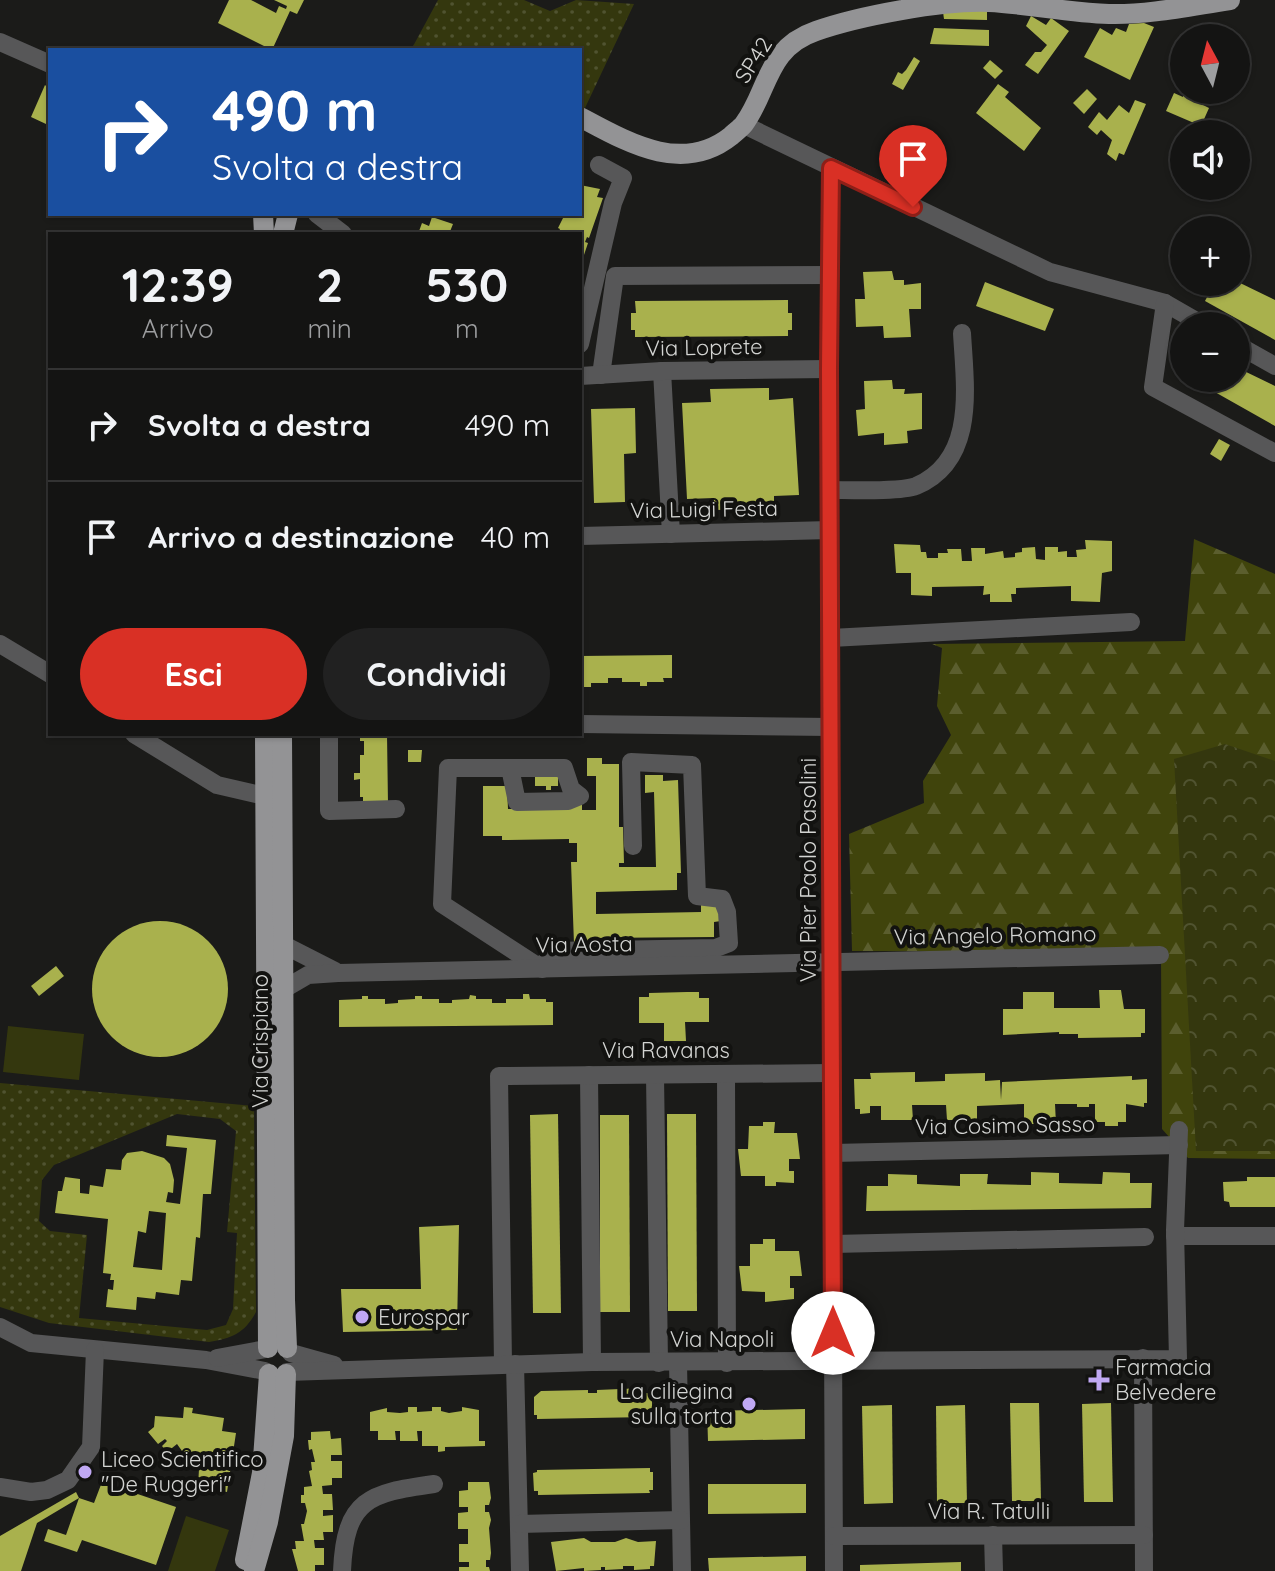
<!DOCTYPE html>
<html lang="it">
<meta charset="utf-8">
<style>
:root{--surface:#141413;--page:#212121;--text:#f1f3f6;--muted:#9d9ea0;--line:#333;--accent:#d93025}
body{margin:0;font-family:Quicksand,sans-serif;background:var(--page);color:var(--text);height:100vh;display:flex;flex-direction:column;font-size:30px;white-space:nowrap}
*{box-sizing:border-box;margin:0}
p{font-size:26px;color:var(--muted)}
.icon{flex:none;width:44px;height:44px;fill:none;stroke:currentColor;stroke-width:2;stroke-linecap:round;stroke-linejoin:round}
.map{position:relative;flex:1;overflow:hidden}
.side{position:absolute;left:48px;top:232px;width:534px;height:504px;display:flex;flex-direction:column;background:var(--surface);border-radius:0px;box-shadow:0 2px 6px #0004,0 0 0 2px var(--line)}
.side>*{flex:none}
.guide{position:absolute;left:48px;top:48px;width:534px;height:168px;border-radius:0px;box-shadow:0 2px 6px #0004,0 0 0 2px var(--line);background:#1a4fa0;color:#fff;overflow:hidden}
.needle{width:52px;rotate:353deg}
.buttons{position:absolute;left:1170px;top:24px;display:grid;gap:16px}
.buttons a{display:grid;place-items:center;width:80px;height:80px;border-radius:50%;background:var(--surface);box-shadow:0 2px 6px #0004,0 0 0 2px var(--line);font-size:40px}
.pin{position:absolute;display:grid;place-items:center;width:68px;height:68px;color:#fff;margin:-82px -34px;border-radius:50% 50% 50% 0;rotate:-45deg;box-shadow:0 0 8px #0007}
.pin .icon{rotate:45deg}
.me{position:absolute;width:88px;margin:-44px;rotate:0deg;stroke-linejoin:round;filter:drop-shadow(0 0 6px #0008)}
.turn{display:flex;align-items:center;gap:28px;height:168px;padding:0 32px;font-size:36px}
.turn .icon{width:104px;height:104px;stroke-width:2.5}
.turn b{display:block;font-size:56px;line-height:68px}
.eta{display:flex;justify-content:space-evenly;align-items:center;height:136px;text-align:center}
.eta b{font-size:48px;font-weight:800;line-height:56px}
.button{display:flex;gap:16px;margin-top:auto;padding:16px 32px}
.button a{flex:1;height:92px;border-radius:48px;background:var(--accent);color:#fff;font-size:32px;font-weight:800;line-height:92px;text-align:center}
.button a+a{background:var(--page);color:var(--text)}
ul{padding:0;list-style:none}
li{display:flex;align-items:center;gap:24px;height:112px;padding:0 32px;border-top:2px solid var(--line)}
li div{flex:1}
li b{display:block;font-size:30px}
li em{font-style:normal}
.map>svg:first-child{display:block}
.grass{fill:url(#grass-dots);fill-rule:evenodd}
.forest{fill:url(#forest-firs)}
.park{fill:url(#park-crowns)}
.pitch{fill:#34370e}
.building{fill:#a9b14d;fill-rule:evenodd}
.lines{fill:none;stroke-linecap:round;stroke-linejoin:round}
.minor{stroke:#575758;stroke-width:18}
.major{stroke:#939395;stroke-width:20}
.route-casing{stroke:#8d1f18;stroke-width:20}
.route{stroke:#d93025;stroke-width:14}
.poi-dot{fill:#c0a8f3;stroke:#121210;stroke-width:3}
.labels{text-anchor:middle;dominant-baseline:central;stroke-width:8;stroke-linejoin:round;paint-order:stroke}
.street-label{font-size:22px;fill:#d3d4d2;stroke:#121210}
.poi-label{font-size:22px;fill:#d3d4d2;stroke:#121210;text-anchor:start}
</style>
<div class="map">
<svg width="1275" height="1571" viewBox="0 0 1275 1571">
<defs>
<pattern id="grass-dots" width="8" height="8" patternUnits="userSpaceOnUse" patternTransform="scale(2)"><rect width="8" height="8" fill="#34370e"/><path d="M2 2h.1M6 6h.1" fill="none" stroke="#505330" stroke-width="1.8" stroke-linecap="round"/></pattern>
<pattern id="forest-firs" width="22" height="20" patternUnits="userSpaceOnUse" patternTransform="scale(2)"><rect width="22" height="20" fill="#40440c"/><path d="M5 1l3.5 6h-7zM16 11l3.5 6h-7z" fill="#5b5e2e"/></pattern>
<pattern id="park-crowns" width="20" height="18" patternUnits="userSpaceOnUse" patternTransform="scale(2)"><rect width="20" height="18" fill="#34370e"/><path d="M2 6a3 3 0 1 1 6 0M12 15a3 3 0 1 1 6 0" fill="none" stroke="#505330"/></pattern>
</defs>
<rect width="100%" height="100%" fill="#1b1b19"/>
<g class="grass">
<polygon points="438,0 524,0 550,11 576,0 634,4 585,108 580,107 580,50 411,50"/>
<path d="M 0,1083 L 254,1106 L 256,1312 C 244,1334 232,1338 209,1342 L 49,1323 L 0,1307 ZM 177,1114 L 220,1119 L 236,1131 L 227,1232 L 237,1233 L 233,1309 L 226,1325 L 207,1330 L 79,1318 L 87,1235 L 50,1231 L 39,1221 L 42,1180 L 54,1165 Z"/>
</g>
<polygon class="forest" points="1194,539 1275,574 1275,1159 1188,1158 1162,1129 1161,952 852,951 849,834 924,803 923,781 951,735 937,706 942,648 932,644 1185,641"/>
<polygon class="park" points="1225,744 1275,761 1275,1151 1196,1151 1174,759"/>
<g class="pitch">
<polygon points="8,1026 84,1034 79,1080 3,1072"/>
<polygon points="186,1516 229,1530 215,1571 168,1571"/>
</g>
<g class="building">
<polygon points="229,0 251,0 276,13 279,6 286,9 287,6 274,0 304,0 297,14 290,11 272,50 218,23"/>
<polygon points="987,9 987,20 944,19 943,12"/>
<polygon points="1031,16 1046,25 1051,18 1069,31 1038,74 1025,65 1035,52 1041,52 1047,45 1026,26"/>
<polygon points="1144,23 1154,27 1130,80 1084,57 1100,28 1112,35 1116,28 1126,32 1129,24"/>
<polygon points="934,28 989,30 989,46 930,44"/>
<polygon points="914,57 920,61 903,90 892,84 898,72 902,74 906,70"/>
<polygon points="990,60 1003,71 995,79 983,68"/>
<polygon points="998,84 1009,92 1005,97 1041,128 1024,151 976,113"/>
<polygon points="45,85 50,90 50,116 46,124 31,117"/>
<polygon points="1087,89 1097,99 1084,114 1073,103"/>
<polygon points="1174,93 1183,97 1183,95 1209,108 1201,126 1166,111"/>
<polygon points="1135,100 1146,104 1124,155 1119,153 1116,161 1107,154 1112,140 1101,130 1097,135 1088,127 1099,112 1107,120 1119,105 1129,113"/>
<polygon points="580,185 600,189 597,197 603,198 589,238 587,237 585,242 588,243 583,258 580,257 580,234 558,234 560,229 558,228 565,214 580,214"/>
<polygon points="432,217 453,224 449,234 418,234 422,223 429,226"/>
<polygon points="892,271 894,280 904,280 904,285 921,283 921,309 909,309 911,337 884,338 883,326 856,327 855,299 865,299 863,272"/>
<polygon points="1236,281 1275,300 1275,340 1205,301 1215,282"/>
<polygon points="985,282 1054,309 1045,331 976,306"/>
<polygon points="788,300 788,313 792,313 792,330 788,330 788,336 635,337 635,330 631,330 631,313 636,313 635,301"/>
<polygon points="1236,364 1240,365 1240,369 1275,386 1275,426 1190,378 1236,378"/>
<polygon points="892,380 893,389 905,389 904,394 922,393 922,429 907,431 908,443 884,445 884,433 858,436 856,410 865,409 864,381"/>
<polygon points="769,388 769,400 793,398 799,495 774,496 774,509 714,510 714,498 687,499 682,403 711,402 710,389"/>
<polygon points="635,408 636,453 624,454 625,502 594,503 591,409"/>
<polygon points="1219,439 1230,445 1221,461 1210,454"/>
<polygon points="1085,540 1112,541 1112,571 1102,573 1100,602 1071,601 1071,586 1016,588 1016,594 1011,594 1012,602 990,602 990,594 983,595 984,586 932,587 932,596 911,595 911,573 896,573 894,544 920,545 921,552 926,552 927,558 938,558 938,553 948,553 947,549 961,549 962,561 972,561 971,548 985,548 985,554 1003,551 1004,558 1015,557 1015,553 1022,552 1022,548 1035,547 1036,559 1045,560 1045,547 1058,547 1058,552 1067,551 1067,557 1077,557 1076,550 1086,549"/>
<polygon points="672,655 672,678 663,678 664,682 647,682 647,686 640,686 640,682 622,682 622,678 608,678 608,683 591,683 591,687 584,687 584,682 580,682 580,656"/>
<polygon points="360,734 387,734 388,804 363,804 363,797 360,797 360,779 354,780 354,773 360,773 360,755 364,755 364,741 360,741"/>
<polygon points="408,750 422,750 421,762 408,762"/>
<polygon points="587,758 602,758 602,764 619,764 619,827 623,827 624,863 619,863 619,867 656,867 654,792 645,793 645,775 663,775 663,781 678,780 681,873 677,873 677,890 596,892 596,914 701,912 701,904 720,904 721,921 714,922 714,937 592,938 592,944 574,944 571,862 577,862 577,843 569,843 569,839 502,840 502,836 483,836 483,786 507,786 508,809 568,809 582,804 582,810 596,810 596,776 587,776"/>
<polygon points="535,775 558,775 558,786 551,786 551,790 546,790 546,786 535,786"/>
<circle cx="160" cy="989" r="68"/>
<polygon points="56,966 64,976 39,996 31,986"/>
<polygon points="1099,990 1121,990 1124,1009 1145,1009 1145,1033 1141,1033 1141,1037 1078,1038 1078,1034 1059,1034 1059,1032 1003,1035 1003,1009 1023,1009 1023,992 1054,992 1054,1008 1100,1008"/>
<polygon points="687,992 699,992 699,998 709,998 709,1022 685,1022 686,1041 664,1041 664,1023 639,1023 639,997 649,997 649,993"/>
<polygon points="523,994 529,994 530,999 546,999 546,1002 553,1002 553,1025 339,1027 339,1000 362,999 362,996 368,996 368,999 385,999 385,1004 398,1003 398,1000 415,999 415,996 422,996 422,999 439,999 439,1003 452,1003 452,1000 469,999 470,995 476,996 476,999 492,999 492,1003 506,1003 506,999 523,999"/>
<polygon points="915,1072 915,1082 945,1081 945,1074 985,1073 985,1081 1000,1080 1001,1100 1002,1082 1132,1076 1132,1080 1147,1079 1147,1103 1144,1103 1144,1107 1126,1104 1126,1122 1118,1122 1118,1126 1105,1126 1105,1122 1095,1122 1095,1104 1089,1104 1089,1107 1077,1107 1077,1104 1055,1104 1056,1124 1024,1124 1024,1104 977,1106 977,1120 947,1120 946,1105 912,1105 913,1120 881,1120 881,1106 870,1106 870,1113 860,1114 860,1109 855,1109 854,1079 871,1079 870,1073"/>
<polygon points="558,1114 561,1313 533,1313 530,1115"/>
<polygon points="667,1114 696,1114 697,1311 668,1311"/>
<polygon points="600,1115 629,1115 630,1312 600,1312"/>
<polygon points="763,1122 775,1122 774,1133 797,1133 800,1159 789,1159 789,1171 794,1171 794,1183 776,1182 776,1186 765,1186 765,1176 741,1176 738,1149 748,1149 749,1126 763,1126"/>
<path d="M 167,1135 L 216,1140 L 211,1194 L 203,1194 L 200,1238 L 196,1237 L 192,1281 L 181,1280 L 179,1295 L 156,1292 L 155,1299 L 137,1297 L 136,1310 L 106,1307 L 108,1289 L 113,1290 L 114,1280 L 110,1280 L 111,1274 L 103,1273 L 108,1219 L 55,1213 L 58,1191 L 62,1191 L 65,1177 L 80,1179 L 80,1193 L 89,1194 L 90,1185 L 103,1187 L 106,1169 L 121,1170 L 122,1160 L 127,1153 L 142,1151 L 164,1158 L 170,1164 L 174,1180 L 173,1193 L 168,1192 L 166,1202 L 180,1204 L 187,1148 L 166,1146 ZM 149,1211 L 166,1213 L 162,1270 L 133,1267 L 138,1231 L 146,1233 Z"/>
<polygon points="1031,1172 1059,1173 1059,1183 1102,1184 1103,1172 1130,1173 1130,1183 1152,1183 1151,1208 866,1211 867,1186 888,1186 888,1174 917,1175 917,1184 960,1186 960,1174 988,1174 987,1184 1031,1185"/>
<polygon points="1247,1177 1275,1177 1275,1207 1230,1207 1229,1202 1224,1201 1223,1182 1247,1181"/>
<polygon points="459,1225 457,1330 343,1332 341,1289 421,1289 419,1227"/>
<polygon points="763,1239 775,1239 775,1251 799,1251 802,1276 790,1276 790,1288 794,1288 794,1299 765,1302 765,1292 742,1291 739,1266 750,1266 750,1244 763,1244"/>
<polygon points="644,1388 644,1393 649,1393 649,1396 652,1396 652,1415 648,1417 537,1419 537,1415 534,1415 534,1397 541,1391 588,1390 588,1393 597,1393 597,1390"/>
<polygon points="1010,1403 1039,1403 1041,1501 1012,1501"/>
<polygon points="1111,1403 1113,1502 1084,1502 1082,1404"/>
<polygon points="892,1405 893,1503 864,1504 862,1406"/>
<polygon points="965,1405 967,1503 937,1503 936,1406"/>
<polygon points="184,1407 193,1408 192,1413 224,1418 222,1431 236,1433 227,1492 198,1486 199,1469 191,1457 182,1457 182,1451 177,1444 167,1452 162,1446 167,1441 165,1439 158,1444 148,1432 154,1427 155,1416 183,1418"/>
<polygon points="408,1407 417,1407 417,1412 432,1411 432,1407 441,1407 441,1411 449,1413 462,1411 462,1407 479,1410 479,1441 485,1441 485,1446 445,1447 445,1451 438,1452 438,1446 422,1446 422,1431 417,1431 418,1441 400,1441 400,1431 395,1431 396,1440 378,1440 378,1431 370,1431 370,1412 387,1408 387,1412 400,1413 408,1412"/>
<polygon points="805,1409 805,1439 708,1441 707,1411"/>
<polygon points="330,1431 331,1439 341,1438 342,1455 331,1455 331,1461 342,1461 342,1478 332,1478 332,1485 322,1486 323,1494 332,1494 333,1510 323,1510 323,1516 333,1515 333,1532 323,1532 324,1540 314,1540 315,1548 324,1548 324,1565 315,1565 315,1571 298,1571 292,1549 296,1549 295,1541 304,1541 301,1524 304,1524 307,1511 305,1503 301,1503 301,1495 304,1495 304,1487 312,1486 309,1471 312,1470 311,1462 315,1462 312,1449 309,1450 308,1440 311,1440 311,1432"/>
<polygon points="650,1468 650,1472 653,1472 653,1490 649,1490 650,1493 538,1495 538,1491 534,1491 533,1473 537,1472 537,1470"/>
<polygon points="102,1482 176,1507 156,1565 82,1540 77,1552 44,1541 48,1529 66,1535 79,1498 94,1503"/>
<polygon points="468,1482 489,1482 491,1498 489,1505 485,1505 485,1512 489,1512 491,1520 489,1528 491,1553 490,1560 486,1560 486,1567 489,1567 490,1571 459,1571 459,1567 469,1567 469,1562 459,1562 459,1544 468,1544 468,1529 458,1529 458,1513 468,1512 468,1507 459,1507 459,1491 468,1490"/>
<polygon points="708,1484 806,1484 806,1513 708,1514"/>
<polygon points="76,1492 79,1498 37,1523 21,1571 0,1571 0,1536"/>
<polygon points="584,1538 591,1542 615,1542 626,1538 638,1542 656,1541 654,1566 650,1566 650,1569 634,1570 634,1566 623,1566 623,1569 605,1570 605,1567 601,1567 601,1570 584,1571 584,1568 556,1571 551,1542"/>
<polygon points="806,1556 806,1571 709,1571 708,1558"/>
<polygon points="961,1562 961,1571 860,1571 860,1565"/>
</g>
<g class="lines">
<g class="minor">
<polyline points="0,42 50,64"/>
<polyline points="744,125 1050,272 1165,303 1205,326"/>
<polyline points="831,168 829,369 834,1571"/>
<polyline points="317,214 343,234"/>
<polyline points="1165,303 1153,387 1275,453"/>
<polyline points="580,344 613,203 623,178 599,165"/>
<polyline points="1236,344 1275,366"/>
<polyline points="662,371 671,534"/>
<polyline points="601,375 615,276 830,275"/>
<polyline points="580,376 662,371 829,369"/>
<path d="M 830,490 C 849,490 901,492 916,486 C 977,460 965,387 962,333"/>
<polyline points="580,536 830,530"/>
<polyline points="831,638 1131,622"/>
<polyline points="0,644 50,674"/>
<polyline points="580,724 831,727"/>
<polyline points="134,734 217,785 265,796"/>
<polyline points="329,734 329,811 396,809"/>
<polyline points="510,768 517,802 568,801 580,796 571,789 564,768 448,768 442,904 542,969 551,951 716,948 729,943 727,912 722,899 697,896 692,765 631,762 633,846"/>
<polyline points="284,945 335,971"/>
<polyline points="284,989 308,975 338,973 1160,955"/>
<polyline points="726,1074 727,1363"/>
<polyline points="589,1075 592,1362"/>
<polyline points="655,1075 659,1363"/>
<polyline points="833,1153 1179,1145"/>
<polyline points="1175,1236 1275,1236"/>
<polyline points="833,1244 1145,1237"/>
<polyline points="0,1327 31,1343 206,1360 265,1371"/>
<polyline points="291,1353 334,1365"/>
<polyline points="217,1358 266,1349"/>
<polyline points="1143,1358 1144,1571"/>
<polyline points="678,1363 682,1571"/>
<polyline points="503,1364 499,1076 832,1073"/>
<polyline points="515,1364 520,1571"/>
<polyline points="287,1372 592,1362 1178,1359 1175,1230 1179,1130"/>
<polyline points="0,1487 31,1492 47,1490 68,1480 91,1447 95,1350"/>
<polyline points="519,1524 681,1520"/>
<polyline points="993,1535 994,1571"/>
<polyline points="834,1536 1144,1535"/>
<path d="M 342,1571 C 345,1499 369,1493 434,1484"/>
</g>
<g class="major">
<path d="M 580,117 C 627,142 682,175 731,136 C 735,132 741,128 744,124 C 769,90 766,48 816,31 C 859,16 943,0 989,2 C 1029,4 1069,13 1109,14 C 1149,15 1190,6 1230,0"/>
<polyline points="263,214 264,234"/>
<polyline points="283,234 288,214"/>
<polyline points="265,734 268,1348"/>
<polyline points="282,734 285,1300 287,1348"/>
<polyline points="245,1560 262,1473 269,1374"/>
<polyline points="254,1571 268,1522 284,1436 286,1374"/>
</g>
</g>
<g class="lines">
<defs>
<polyline id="route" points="833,1333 829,369 831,168 913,207"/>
</defs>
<use href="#route" class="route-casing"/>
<use href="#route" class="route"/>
</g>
<g class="poi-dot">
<circle cx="362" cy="1317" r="8"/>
<path d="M1095 1368h8v8h8v8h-8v8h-8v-8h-8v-8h8z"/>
<circle cx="749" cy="1404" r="8"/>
<circle cx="85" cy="1472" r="8"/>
</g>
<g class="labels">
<g class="street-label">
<text transform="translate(753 60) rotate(-58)">SP42</text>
<text transform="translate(704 347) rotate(-1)">Via Loprete</text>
<text transform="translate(704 509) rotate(-1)">Via Luigi Festa</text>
<text transform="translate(808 870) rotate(-90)">Via Pier Paolo Pasolini</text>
<text transform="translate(995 935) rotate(-1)">Via Angelo Romano</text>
<text transform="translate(584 944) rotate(-1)">Via Aosta</text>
<text transform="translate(260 1041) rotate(-90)">Via Crispiano</text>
<text x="666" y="1050">Via Ravanas</text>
<text transform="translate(1005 1125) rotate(-1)">Via Cosimo Sasso</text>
<text x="722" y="1339">Via Napoli</text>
<text x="989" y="1511">Via R. Tatulli</text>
</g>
<g class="poi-label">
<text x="378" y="1317">Eurospar</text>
<text x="1115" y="1367">Farmacia<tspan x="1115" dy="25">Belvedere</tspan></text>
<text x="733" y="1391" text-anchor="end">La ciliegina<tspan x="733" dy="25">sulla torta</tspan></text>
<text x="101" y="1459">Liceo Scientifico<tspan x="101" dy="25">"De Ruggeri"</tspan></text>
</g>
</g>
</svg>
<div class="buttons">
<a><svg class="needle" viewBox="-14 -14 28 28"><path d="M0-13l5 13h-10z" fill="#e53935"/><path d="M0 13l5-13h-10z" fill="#9d9ea0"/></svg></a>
<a><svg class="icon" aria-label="sound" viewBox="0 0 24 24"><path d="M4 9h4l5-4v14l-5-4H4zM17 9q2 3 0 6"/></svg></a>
<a>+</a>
<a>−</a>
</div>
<div class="pin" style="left:913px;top:207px;background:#d93025"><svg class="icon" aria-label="arrive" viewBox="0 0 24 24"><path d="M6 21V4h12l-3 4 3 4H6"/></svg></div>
<svg class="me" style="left:833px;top:1333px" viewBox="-20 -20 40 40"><circle r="19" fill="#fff"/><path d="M0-13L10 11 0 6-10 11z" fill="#d93025"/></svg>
<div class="guide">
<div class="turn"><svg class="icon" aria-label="right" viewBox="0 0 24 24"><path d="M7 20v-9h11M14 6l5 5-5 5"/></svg><div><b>490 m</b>Svolta a destra</div></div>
</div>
<section class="side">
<div class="eta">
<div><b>12:39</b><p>Arrivo</p></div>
<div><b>2</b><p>min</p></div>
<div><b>530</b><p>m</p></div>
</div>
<ul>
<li><svg class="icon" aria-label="right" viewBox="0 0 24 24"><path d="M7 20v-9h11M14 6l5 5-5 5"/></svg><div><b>Svolta a destra</b></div><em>490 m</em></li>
<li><svg class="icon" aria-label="arrive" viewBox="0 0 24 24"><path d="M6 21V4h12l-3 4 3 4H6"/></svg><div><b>Arrivo a destinazione</b></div><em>40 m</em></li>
</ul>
<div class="button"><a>Esci</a><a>Condividi</a></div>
</section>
</div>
